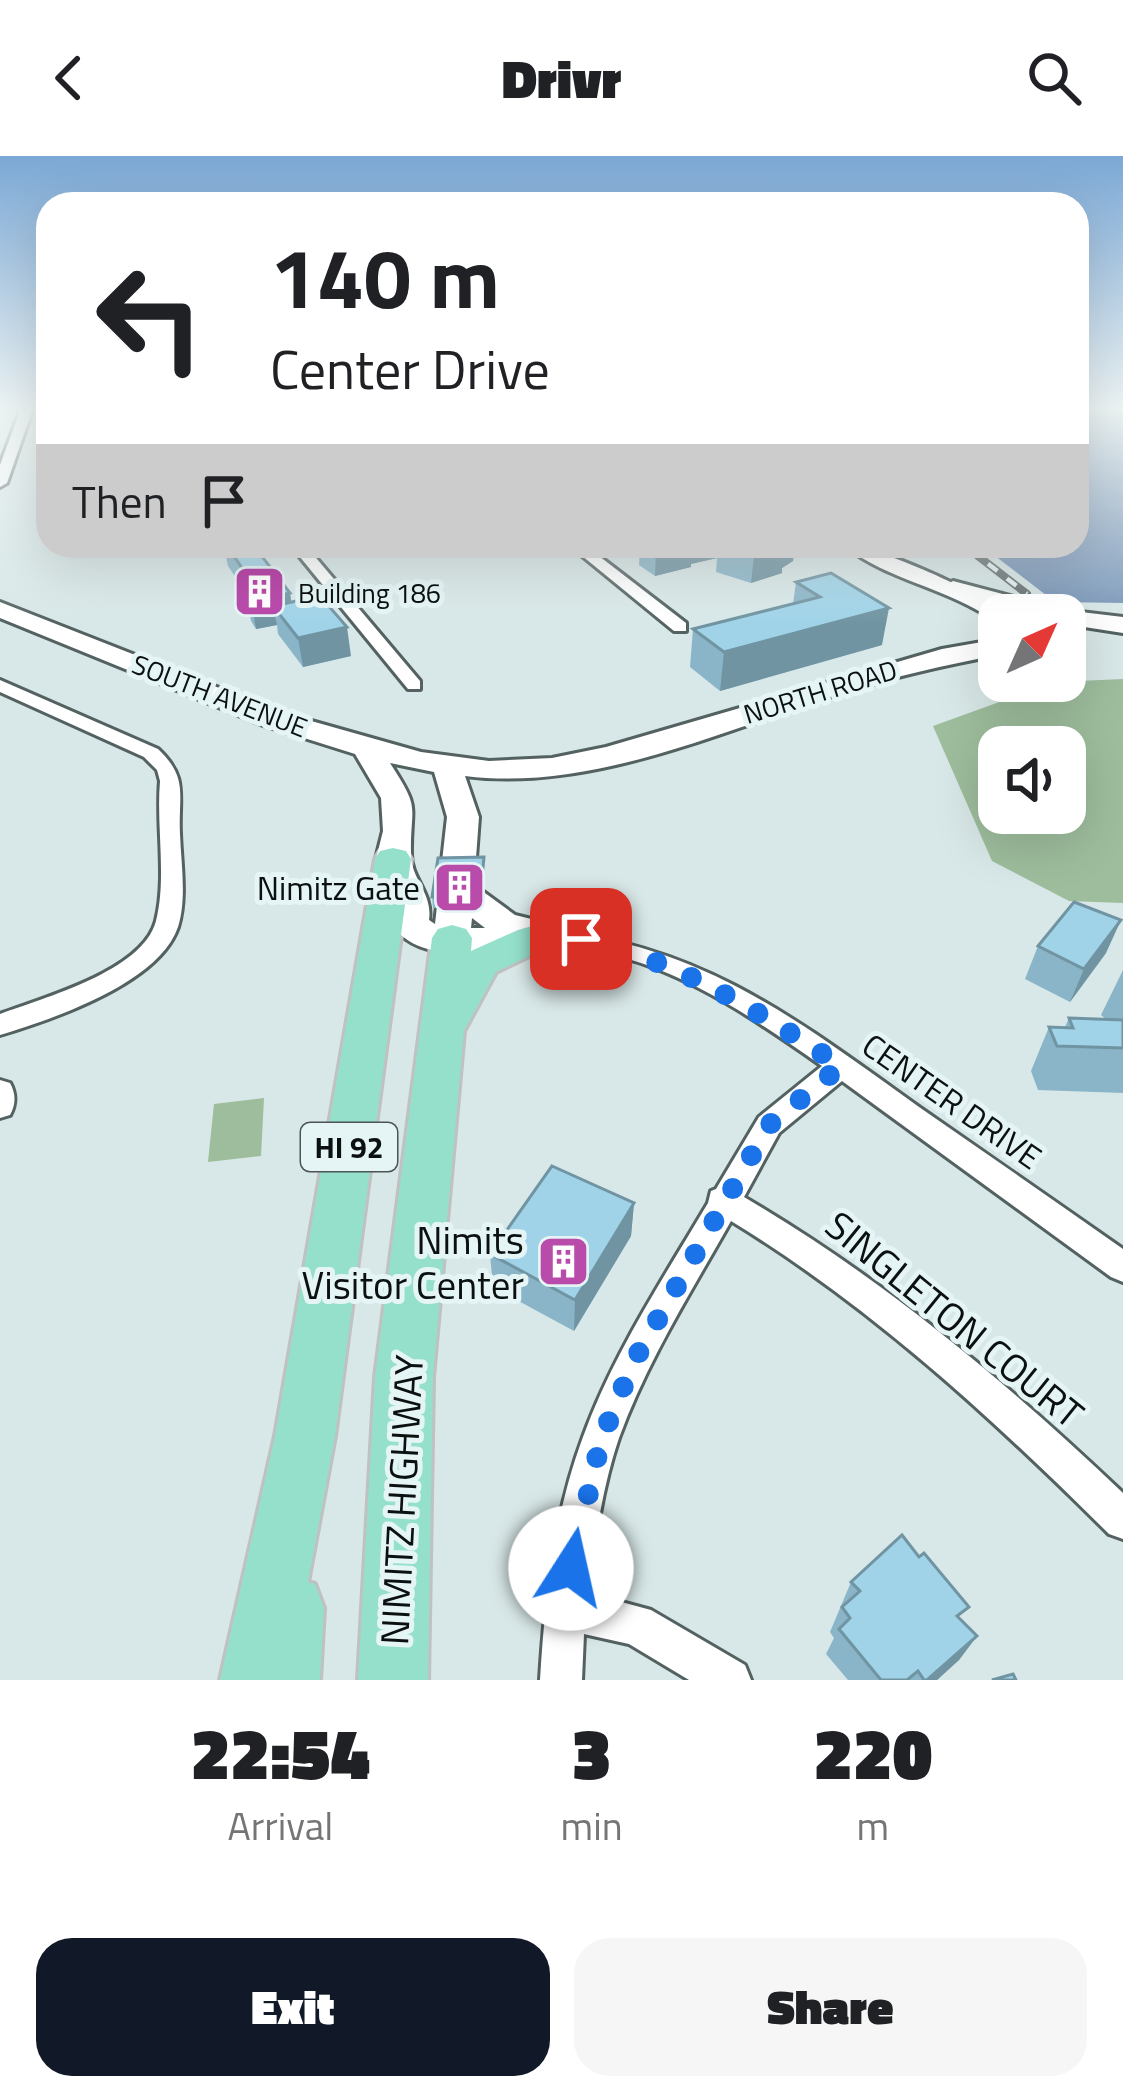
<!DOCTYPE html>
<style>
:root{--surface:#fff;--page:#f6f6f6;--text:#202124;--muted:#757577;--accent:#111827}
body{margin:0;font-family:"Titillium Web",sans-serif;background:var(--page);color:var(--text);height:100vh;display:flex;flex-direction:column;font-size:45px;white-space:nowrap}
*{box-sizing:border-box;margin:0}
p{font-size:39px;color:var(--muted)}
.icon{flex:none;width:66px;height:66px;fill:none;stroke:currentColor;stroke-width:2;stroke-linecap:round;stroke-linejoin:round}
.map{position:relative;height:1524px;overflow:hidden}
.side{display:flex;flex-direction:column;background:var(--surface);flex:1}
.side>*{flex:none}
.banner{position:absolute;left:36px;top:36px;width:1053px;height:366px;border-radius:36px;box-shadow:0 12px 48px #0002;background:#fff;color:var(--text);overflow:hidden}
.needle{width:78px;rotate:45deg}
.controls{position:absolute;left:978px;top:438px;display:grid;gap:24px}
.controls a{display:grid;place-items:center;width:108px;height:108px;border-radius:24px;background:var(--surface);box-shadow:0 12px 48px #0002;font-size:60px}
.pin{position:absolute;display:grid;place-items:center;width:102px;height:102px;color:#fff;margin:-51px;border-radius:24px;box-shadow:0 6px 18px #0006}
.me{position:absolute;width:132px;margin:-66px;rotate:10deg;stroke-linejoin:round;filter:drop-shadow(0 0 9px #0008)}
.turn{display:flex;align-items:center;gap:42px;height:252px;padding:0 36px;font-size:54px}
.turn .icon{width:156px;height:156px;stroke-width:2.5}
.turn b{display:block;font-size:84px;line-height:102px}
.then{display:flex;align-items:center;height:114px;padding:0 36px;background:#0003;gap:24px;font-size:45px}
.eta{display:flex;justify-content:space-evenly;align-items:center;height:204px;text-align:center}
.eta b{font-size:72px;font-weight:800;line-height:84px}
.cta{display:flex;gap:24px;margin-top:auto;padding:24px 36px}
.cta a{flex:1;height:138px;border-radius:36px;background:var(--accent);color:#fff;font-size:48px;font-weight:800;line-height:138px;text-align:center}
.cta a+a{background:var(--page);color:var(--text)}
header{display:flex;justify-content:space-between;align-items:center;height:156px;padding:0 36px;background:var(--surface);font-size:54px;font-weight:800}
.map>svg:first-child{display:block}
.green{fill:#9dbd9c;fill-rule:evenodd}
.water{fill:#7996b8}
.lines{fill:none;stroke-linecap:round;stroke-linejoin:round}
.street-casing{stroke:#536161;stroke-width:6}
.secondary-casing{stroke:#536161;stroke-width:6}
.primary-casing{stroke:#c0c1c1;stroke-width:6}
.street{fill:#fff;fill-rule:evenodd}
.secondary{fill:#fff;fill-rule:evenodd}
.primary{fill:#95e0cb;fill-rule:evenodd}
.rail-far1-casing{stroke:#677070;stroke-width:6}
.rail-casing{stroke:#677070;stroke-width:8}
.rail-far1{stroke:#e5f4f5;stroke-width:3;stroke-dasharray:10;stroke-linecap:butt}
.rail{stroke:#e5f4f5;stroke-width:4.5;stroke-dasharray:12;stroke-linecap:butt}
.wall{fill:#8ab5c8}
.shaded-wall{fill:#7094a2}
.building{fill:#a0d3e8;stroke:#7094a2;stroke-width:3}
.route{stroke:#1a73e8;stroke-width:21;stroke-dasharray:0 37.8}
.labels{text-anchor:middle;dominant-baseline:central;stroke-width:10;stroke-linejoin:round;paint-order:stroke}
.far-poi-label{font-size:27px;fill:#0b1010;stroke:#e5f4f5;text-anchor:start}
.far-street-label{font-size:27px;fill:#0b1010;stroke:#e5f4f5}
.shield{fill:#e5f4f5;stroke:#4c5455;stroke-width:3}
.shield-label{font-size:30px;font-weight:bold;fill:#0b1010}
.poi-label{font-size:33px;fill:#0b1010;stroke:#e5f4f5;text-anchor:end}
.street-label{font-size:33px;fill:#0b1010;stroke:#e5f4f5}
.near-poi-label{font-size:39px;fill:#0b1010;stroke:#e5f4f5;text-anchor:end}
.near-street-label{font-size:39px;fill:#0b1010;stroke:#e5f4f5}
</style>
<header><svg class="icon" aria-label="back" viewBox="0 0 24 24"><path d="M15 5l-7 7 7 7"/></svg>Drivr<svg class="icon" aria-label="search" viewBox="0 0 24 24"><circle cx="10" cy="10" r="6"/><path d="M15 15l6 6"/></svg></header>
<div class="map">
<svg width="1123" height="1524" viewBox="0 0 1123 1524">
<rect width="100%" height="100%" fill="#d8e7e7"/>
<g class="green">
<path d="M 1123,523 L 1123,747 L 1069,745 L 992,705 L 933,570 L 1055,526 ZM 999,591 L 1065,591 L 1065,657 L 999,657 Z"/>
<polygon points="264,942 261,1000 208,1006 214,948"/>
</g>
<polygon class="water" points="1077,255 1123,255 1123,447 1055,446 982,390 1077,390"/>
<g class="lines">
<defs>
<g id="street">
<polygon points="20,255 32,255 7,327 0,331 0,309"/>
<polygon points="291,390 306,390 420,525 420,533 408,533"/>
<polygon points="570,390 586,390 686,467 686,475 674,475"/>
<path d="M 845,390 C 879,390 980,436 1007,459 L 999,459 L 999,465 L 993,464 C 948,432 887,424 845,390 Z"/>
<path d="M 0,524 L 158,593 C 189,622 178,639 180,678 C 181,707 187,742 178,771 C 159,827 53,863 0,879 L 0,858 C 43,842 143,815 156,765 C 167,721 156,670 160,625 L 157,614 L 144,601 L 0,536 Z"/>
<path d="M 552,775 C 703,789 800,866 919,951 C 987,998 1055,1045 1123,1093 L 1123,1126 L 1111,1121 L 842,925 L 779,977 L 744,1041 C 884,1123 1006,1226 1123,1337 L 1123,1383 L 1109,1378 C 992,1262 872,1151 731,1065 C 691,1136 647,1205 619,1282 C 602,1332 595,1385 588,1437 L 651,1454 L 745,1509 L 751,1524 L 689,1524 L 629,1488 L 584,1478 L 582,1524 L 540,1524 C 545,1442 554,1359 583,1281 C 613,1198 663,1123 708,1047 L 711,1035 L 716,1033 L 759,961 L 822,910 C 766,871 709,831 644,808 C 611,796 577,798 543,789 L 540,783 Z"/>
<path d="M 0,924 L 10,927 C 16,938 16,948 10,959 L 0,962 Z"/>
</g>
<g id="secondary">
<polygon points="953,425 1064,454 1123,461 1123,477 1065,468 1065,459 1027,459 945,437 941,432"/>
<path d="M 0,446 L 283,557 L 421,596 L 489,605 L 552,602 L 606,591 L 942,493 L 999,483 L 999,499 C 944,509 892,521 839,538 C 721,575 591,636 465,620 L 479,661 L 474,729 L 515,759 L 576,774 L 581,783 L 576,792 C 564,795 559,792 548,791 C 505,791 421,815 392,768 L 396,747 L 376,703 L 383,675 L 381,642 L 355,598 L 263,569 L 0,462 ZM 390,607 L 434,616 L 447,661 L 435,768 L 429,764 C 433,737 411,723 411,699 C 410,647 422,656 390,607 ZM 472,762 L 485,772 L 471,772 Z"/>
</g>
<g id="primary">
<polygon points="393,692 406,695 411,703 335,1280 308,1426 315,1428 324,1452 320,1524 220,1524 275,1280 375,703 380,695"/>
<polygon points="452,769 466,773 472,782 471,795 518,774 532,770 546,774 552,783 546,792 496,816 464,875 433,1221 428,1524 358,1524 375,1221 432,782 438,773"/>
</g>
</defs>
<use href="#street" class="street-casing"/>
<use href="#secondary" class="secondary-casing"/>
<use href="#primary" class="primary-casing"/>
<use href="#street" class="street"/>
<use href="#secondary" class="secondary"/>
<use href="#primary" class="primary"/>
<defs>
<polyline id="rail-far1" points="966,390 973,396"/>
<polyline id="rail" points="969,393 1027,438"/>
</defs>
<use href="#rail-far1" class="rail-far1-casing"/>
<use href="#rail" class="rail-casing"/>
<use href="#rail-far1" class="rail-far1"/>
<use href="#rail" class="rail"/>
</g>
<g class="wall">
<polygon points="179,390 219,390 219,393 201,400"/>
<polygon points="224,390 254,390 290,437 291,446 351,500 303,511 278,478 277,469 256,473 251,465 246,437 228,410"/>
<polygon points="640,390 795,390 793,405 782,412 782,417 751,427 716,416 717,402 691,408 691,411 655,420 639,409"/>
<polygon points="831,417 882,489 720,535 690,511 693,473 793,448 796,426"/>
<polygon points="484,701 481,753 433,752 432,741"/>
<polygon points="1038,790 1106,797 1070,846 1025,823"/>
<polygon points="1123,814 1123,937 1038,934 1031,915 1049,871 1065,871 1069,862 1107,864 1101,859"/>
<polygon points="634,1047 631,1080 574,1175 493,1131 490,1098"/>
<polygon points="851,1426 961,1463 977,1480 959,1504 937,1524 848,1524 826,1498 834,1482 830,1476"/>
</g>
<g class="shaded-wall">
<polygon points="199,390 219,390 219,393 201,400"/>
<polygon points="337,390 361,390 361,396 338,400"/>
<polygon points="671,390 730,390 718,390 717,402 691,408 691,411 655,420 656,393"/>
<polygon points="780,390 795,390 793,405 782,412 782,417 751,427 754,400"/>
<polygon points="290,437 294,465 273,450 277,469 256,473 251,445"/>
<polygon points="889,452 882,489 720,535 724,496"/>
<polygon points="347,471 351,500 303,511 298,482"/>
<polygon points="1121,764 1106,797 1070,846 1084,813"/>
<polygon points="634,1047 631,1080 574,1175 575,1144"/>
<polygon points="977,1480 959,1504 937,1524 927,1524"/>
</g>
<g class="building">
<polygon points="227,390 254,390 290,437 251,445 245,437 258,435"/>
<polygon points="718,390 782,390 785,391 754,400"/>
<polygon points="831,417 889,452 724,496 693,473 820,441 796,426"/>
<polygon points="320,440 347,471 298,482 273,450"/>
<polygon points="484,701 480,742 432,741 438,702"/>
<polygon points="1074,746 1121,764 1084,813 1038,790"/>
<polygon points="1069,862 1123,864 1123,892 1057,890 1049,871 1073,872"/>
<polygon points="552,1010 634,1047 575,1144 490,1098"/>
<polygon points="902,1379 919,1401 924,1397 969,1451 957,1460 977,1480 927,1524 924,1524 918,1515 907,1524 881,1524 839,1473 850,1462 842,1451 860,1435 851,1426"/>
<polygon points="1013,1518 1016,1524 992,1524"/>
</g>
<linearGradient id="sky" x2="0" y2="1"><stop stop-color="#7ba8d5"/><stop offset="0.54" stop-color="#edf4f4"/><stop offset="1" stop-color="#edf4f4" stop-opacity="0"/></linearGradient>
<rect width="1123" height="468" fill="url(#sky)"/>
<g class="lines">
<path class="route" d="M 571,1412 L 601,1284 L 634,1205 L 769,969 L 841,910 C 757,855 680,805 581,783"/>
</g>
<defs>
<symbol id="building-square" viewBox="-11 -11 22 22"><rect x="-9" y="-9" width="18" height="18" rx="4" fill="#b94baa" stroke="#e5f4f5"/><path d="M-4-6H4V6H1V3H-1V6H-4ZM-2.5-4.3h1.7v1.8h-1.7ZM.8-4.3h1.7v1.8H.8ZM-2.5-1h1.7V.8h-1.7ZM.8-1h1.7V.8H.8Z" fill="#fff"/></symbol>
</defs>
<g fill-rule="evenodd">
<use href="#building-square" x="230" y="406" width="59" height="59"/>
<use href="#building-square" x="430" y="702" width="59" height="59"/>
<use href="#building-square" x="534" y="1076" width="59" height="59"/>
</g>
<g class="labels">
<g class="far-poi-label">
<text x="298" y="436">Building 186</text>
</g>
<g class="far-street-label">
<text transform="translate(820 535) rotate(-17)">NORTH ROAD</text>
<text transform="translate(220 539) rotate(21)">SOUTH AVENUE</text>
</g>
<rect class="shield" x="301" y="967" width="96" height="48" rx="9"/>
<g class="shield-label">
<text x="349" y="991">HI 92</text>
</g>
<g class="poi-label">
<text x="420" y="732">Nimitz Gate</text>
</g>
<g class="street-label">
<text transform="translate(952 945) rotate(35)">CENTER DRIVE</text>
</g>
<g class="near-poi-label">
<text x="524" y="1083">Nimits<tspan x="524" dy="45">Visitor Center</tspan></text>
</g>
<g class="near-street-label">
<text transform="translate(955 1163) rotate(39)">SINGLETON COURT</text>
<text transform="translate(401 1344) rotate(-87)">NIMITZ HIGHWAY</text>
</g>
</g>
</svg>
<div class="controls">
<a><svg class="needle" viewBox="-14 -14 28 28"><path d="M0-13l5 13h-10z" fill="#e53935"/><path d="M0 13l5-13h-10z" fill="#757577"/></svg></a>
<a><svg class="icon" aria-label="sound" viewBox="0 0 24 24"><path d="M4 9h4l5-4v14l-5-4H4zM17 9q2 3 0 6"/></svg></a>
</div>
<div class="pin" style="left:581px;top:783px;background:#d93025"><svg class="icon" aria-label="arrive" viewBox="0 0 24 24"><path d="M6 21V4h12l-3 4 3 4H6"/></svg></div>
<svg class="me" style="left:571px;top:1412px" viewBox="-20 -20 40 40"><circle r="19" fill="#fff"/><path d="M0-13L10 11 0 6-10 11z" fill="#1a73e8"/></svg>
<div class="banner">
<div class="turn"><svg class="icon" aria-label="left" viewBox="0 0 24 24"><path d="M17 20v-9H6M10 6l-5 5 5 5"/></svg><div><b>140 m</b>Center Drive</div></div>
<div class="then">Then<svg class="icon" aria-label="arrive" viewBox="0 0 24 24"><path d="M6 21V4h12l-3 4 3 4H6"/></svg></div>
</div>
</div>
<section class="side">
<div class="eta">
<div><b>22:54</b><p>Arrival</p></div>
<div><b>3</b><p>min</p></div>
<div><b>220</b><p>m</p></div>
</div>
<div class="cta"><a>Exit</a><a>Share</a></div>
</section>
